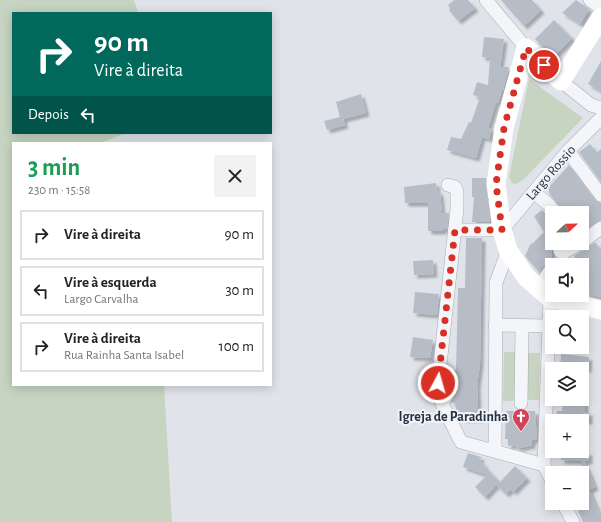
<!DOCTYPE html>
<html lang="pt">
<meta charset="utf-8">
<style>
:root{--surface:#fff;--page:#f2f2f2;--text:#222;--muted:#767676;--line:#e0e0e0}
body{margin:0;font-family:"Alegreya Sans",sans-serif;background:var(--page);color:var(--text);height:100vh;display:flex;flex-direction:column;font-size:15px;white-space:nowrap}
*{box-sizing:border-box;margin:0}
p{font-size:13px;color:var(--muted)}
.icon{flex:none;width:22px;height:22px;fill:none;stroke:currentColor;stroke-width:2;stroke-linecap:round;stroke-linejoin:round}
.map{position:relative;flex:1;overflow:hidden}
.drawer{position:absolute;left:12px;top:142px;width:260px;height:244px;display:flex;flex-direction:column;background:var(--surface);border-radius:0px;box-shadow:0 2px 10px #0003}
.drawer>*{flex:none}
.top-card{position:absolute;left:12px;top:12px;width:260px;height:122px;border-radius:0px;box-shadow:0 2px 10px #0003;background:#00695c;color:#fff;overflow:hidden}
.needle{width:26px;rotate:68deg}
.tools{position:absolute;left:545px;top:206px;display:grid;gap:8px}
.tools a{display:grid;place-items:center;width:44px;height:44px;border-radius:0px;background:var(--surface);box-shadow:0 2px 10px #0003;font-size:20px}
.pin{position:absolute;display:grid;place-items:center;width:34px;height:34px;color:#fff;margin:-17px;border:2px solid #fff;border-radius:50%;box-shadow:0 1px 4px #0007}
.me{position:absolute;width:44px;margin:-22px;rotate:6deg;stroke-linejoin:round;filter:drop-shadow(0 0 3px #0008)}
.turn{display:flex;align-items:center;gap:14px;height:84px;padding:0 16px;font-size:18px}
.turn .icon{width:52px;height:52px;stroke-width:2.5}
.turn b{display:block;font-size:28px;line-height:34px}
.then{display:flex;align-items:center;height:38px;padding:0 16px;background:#0003;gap:8px;font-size:15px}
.round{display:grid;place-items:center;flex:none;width:42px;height:42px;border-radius:0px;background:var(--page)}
.headline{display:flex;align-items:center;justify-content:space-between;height:68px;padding:0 16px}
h1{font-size:24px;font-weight:600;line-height:30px;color:#1e9e55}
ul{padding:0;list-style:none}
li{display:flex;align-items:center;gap:12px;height:50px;margin:0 8px 6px;padding:0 8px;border:2px solid var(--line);border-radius:0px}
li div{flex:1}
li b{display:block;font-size:15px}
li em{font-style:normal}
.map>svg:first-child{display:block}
.green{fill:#c6d4c1}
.building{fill:#b7bdc7;filter:url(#shadow)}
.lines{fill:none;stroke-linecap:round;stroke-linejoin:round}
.street-casing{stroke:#a5abb4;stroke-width:14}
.street{stroke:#f3f5f8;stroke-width:13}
.secondary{stroke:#fff;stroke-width:19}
.route{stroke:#d93025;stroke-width:7;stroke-dasharray:0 12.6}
.labels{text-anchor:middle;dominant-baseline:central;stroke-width:4;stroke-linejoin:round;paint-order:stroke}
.street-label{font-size:14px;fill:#283242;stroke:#f0f3f7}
.poi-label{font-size:14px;font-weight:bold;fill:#283242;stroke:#f0f3f7;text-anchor:end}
</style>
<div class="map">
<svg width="601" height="522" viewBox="0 0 601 522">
<defs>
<filter id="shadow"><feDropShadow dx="3.5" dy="3.5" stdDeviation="1" flood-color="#0004"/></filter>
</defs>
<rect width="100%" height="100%" fill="#e0e4ea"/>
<g class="green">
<polygon points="0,0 134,0 138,13 13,13 13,133 126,133 100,143 13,143 13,385 164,385 172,522 0,522"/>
<polygon points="529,79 583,118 523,180 516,184 512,183 509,177"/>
<polygon points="504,352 518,352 518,401 503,401"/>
<polygon points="526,353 540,353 539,400 525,400"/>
</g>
<g class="building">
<polygon points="454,0 468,0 475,8 458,21 449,10 450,8 448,5"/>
<polygon points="501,0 532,0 541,10 524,26"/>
<polygon points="576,0 589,9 580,24 562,13"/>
<polygon points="554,20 572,38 553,57 535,39"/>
<polygon points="484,37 504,39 500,67 509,67 503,90 502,89 498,103 496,102 488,128 491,129 489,139 482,137 476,158 447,150 451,137 461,139 469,122 471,123 480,97 473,95 477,82 488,85 490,58 482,57"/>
<polygon points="601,61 601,91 588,84"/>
<polygon points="361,94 366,113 343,119 345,125 327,130 324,121 340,117 336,102"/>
<polygon points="590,144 597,153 601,149 601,182 579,152"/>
<polygon points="569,165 595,200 601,203 601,220 582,232 582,213 563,213 561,208 550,195 548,188"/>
<polygon points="472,178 486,178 490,222 472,222 474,197 472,197"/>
<polygon points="436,183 437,190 440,193 442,213 449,213 447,229 443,228 443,231 428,231 428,203 405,203 404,187"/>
<polygon points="542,210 552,220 552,260 546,263 539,272 525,256 531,243 532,244 544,232 534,216"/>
<polygon points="466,238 482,238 480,363 477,386 478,410 481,410 481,419 462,419 462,412 456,412 456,403 451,403 455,393 448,383 448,370 456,370 458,288 465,288"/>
<polygon points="594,243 596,243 601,252 601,297 585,293 585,289 582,288 582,263 578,265 574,256"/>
<polygon points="433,260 434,274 414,275 413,261"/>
<polygon points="415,292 439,294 437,315 413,313"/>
<polygon points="413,337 433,340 430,358 410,357"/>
<polygon points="561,354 589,357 588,369 560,369"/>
<polygon points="433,389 438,395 434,402 427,396"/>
<polygon points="563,399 585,399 585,412 589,412 589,421 556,421 557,411 562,411"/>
<polygon points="506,411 535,411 537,440 532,440 532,445 519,448 514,445 508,446 508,439 505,439"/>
<polygon points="561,451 589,452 589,461 584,461 595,487 589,490 601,517 601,522 583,522 578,511 582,509 582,461 561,460"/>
<polygon points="468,453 481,457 480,462 485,464 484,466 500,482 515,466 527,478 513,492 511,489 506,494 496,485 485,497 475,487 487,475 463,467"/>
</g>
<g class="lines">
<defs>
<g id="street">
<polyline points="486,0 526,48"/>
<polyline points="590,0 601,8"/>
<polyline points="561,81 591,105 601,108"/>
<polyline points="568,151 601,195"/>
<polyline points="448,185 455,187 457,192 457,209 438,383 447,394 442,404 461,442 544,465"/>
<polyline points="534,192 549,205 555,213"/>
<polyline points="455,230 502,230 568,151 601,118"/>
<polyline points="582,242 601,228"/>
<polyline points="560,251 563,253 580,243"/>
<polyline points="538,288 552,268"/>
<polyline points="550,298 544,465 552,481"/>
<polyline points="495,325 549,326"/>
<polyline points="521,403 522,326"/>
<polyline points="495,450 496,283 508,250"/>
<polyline points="563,503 573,522"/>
</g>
</defs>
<use href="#street" class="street-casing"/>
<use href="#street" class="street"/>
<polyline class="secondary" points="601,17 561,81 526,48 504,128 496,184 502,230 508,250 526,277 550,298 601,310"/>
</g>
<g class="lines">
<polyline class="route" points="438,383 455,230 502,230 496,184 504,128 526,48 544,65"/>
</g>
<defs>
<symbol id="church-pin" viewBox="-11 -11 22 30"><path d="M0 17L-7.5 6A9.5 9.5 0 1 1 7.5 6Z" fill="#d44158" stroke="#f0f3f7"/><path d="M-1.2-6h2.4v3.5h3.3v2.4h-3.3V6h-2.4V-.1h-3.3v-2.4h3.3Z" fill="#fff"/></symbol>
</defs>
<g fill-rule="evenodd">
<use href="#church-pin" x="511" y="407" width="20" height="27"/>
</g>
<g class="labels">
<g class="street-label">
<text transform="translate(551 173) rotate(-49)">Largo Rossio</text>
</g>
<g class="poi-label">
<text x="508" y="417">Igreja de Paradinha</text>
</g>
</g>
</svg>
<div class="tools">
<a><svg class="needle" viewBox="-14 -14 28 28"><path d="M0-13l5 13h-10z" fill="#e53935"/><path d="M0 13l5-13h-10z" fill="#767676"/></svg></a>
<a><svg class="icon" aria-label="sound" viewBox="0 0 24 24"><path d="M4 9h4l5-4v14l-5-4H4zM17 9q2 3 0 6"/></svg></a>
<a><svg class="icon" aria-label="search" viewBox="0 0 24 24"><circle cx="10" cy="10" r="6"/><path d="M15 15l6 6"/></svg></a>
<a><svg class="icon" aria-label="layers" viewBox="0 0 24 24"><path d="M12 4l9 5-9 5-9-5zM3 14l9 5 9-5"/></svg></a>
<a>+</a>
<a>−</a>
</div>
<div class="pin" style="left:544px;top:65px;background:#d93025"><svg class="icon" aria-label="arrive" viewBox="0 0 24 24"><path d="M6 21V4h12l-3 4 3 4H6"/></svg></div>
<svg class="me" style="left:438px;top:383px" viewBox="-20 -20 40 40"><circle r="17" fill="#d93025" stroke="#fff" stroke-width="3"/><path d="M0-11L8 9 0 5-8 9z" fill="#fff"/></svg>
<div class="top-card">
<div class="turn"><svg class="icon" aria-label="right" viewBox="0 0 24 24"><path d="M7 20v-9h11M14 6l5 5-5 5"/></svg><div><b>90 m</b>Vire à direita</div></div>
<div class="then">Depois<svg class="icon" aria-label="left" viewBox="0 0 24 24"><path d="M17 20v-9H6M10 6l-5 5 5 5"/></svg></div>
</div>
<section class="drawer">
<div class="headline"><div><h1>3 min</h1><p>230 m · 15:58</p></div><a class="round"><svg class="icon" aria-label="close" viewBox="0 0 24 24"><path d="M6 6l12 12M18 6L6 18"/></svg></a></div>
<ul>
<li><svg class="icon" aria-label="right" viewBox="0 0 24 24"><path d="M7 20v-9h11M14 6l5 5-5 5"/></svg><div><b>Vire à direita</b></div><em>90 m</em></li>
<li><svg class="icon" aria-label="left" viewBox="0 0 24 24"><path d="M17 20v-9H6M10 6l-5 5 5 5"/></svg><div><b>Vire à esquerda</b><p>Largo Carvalha</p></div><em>30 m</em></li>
<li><svg class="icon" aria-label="right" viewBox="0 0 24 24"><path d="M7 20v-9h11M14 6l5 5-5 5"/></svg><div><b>Vire à direita</b><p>Rua Rainha Santa Isabel</p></div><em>100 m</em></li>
</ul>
</section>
</div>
